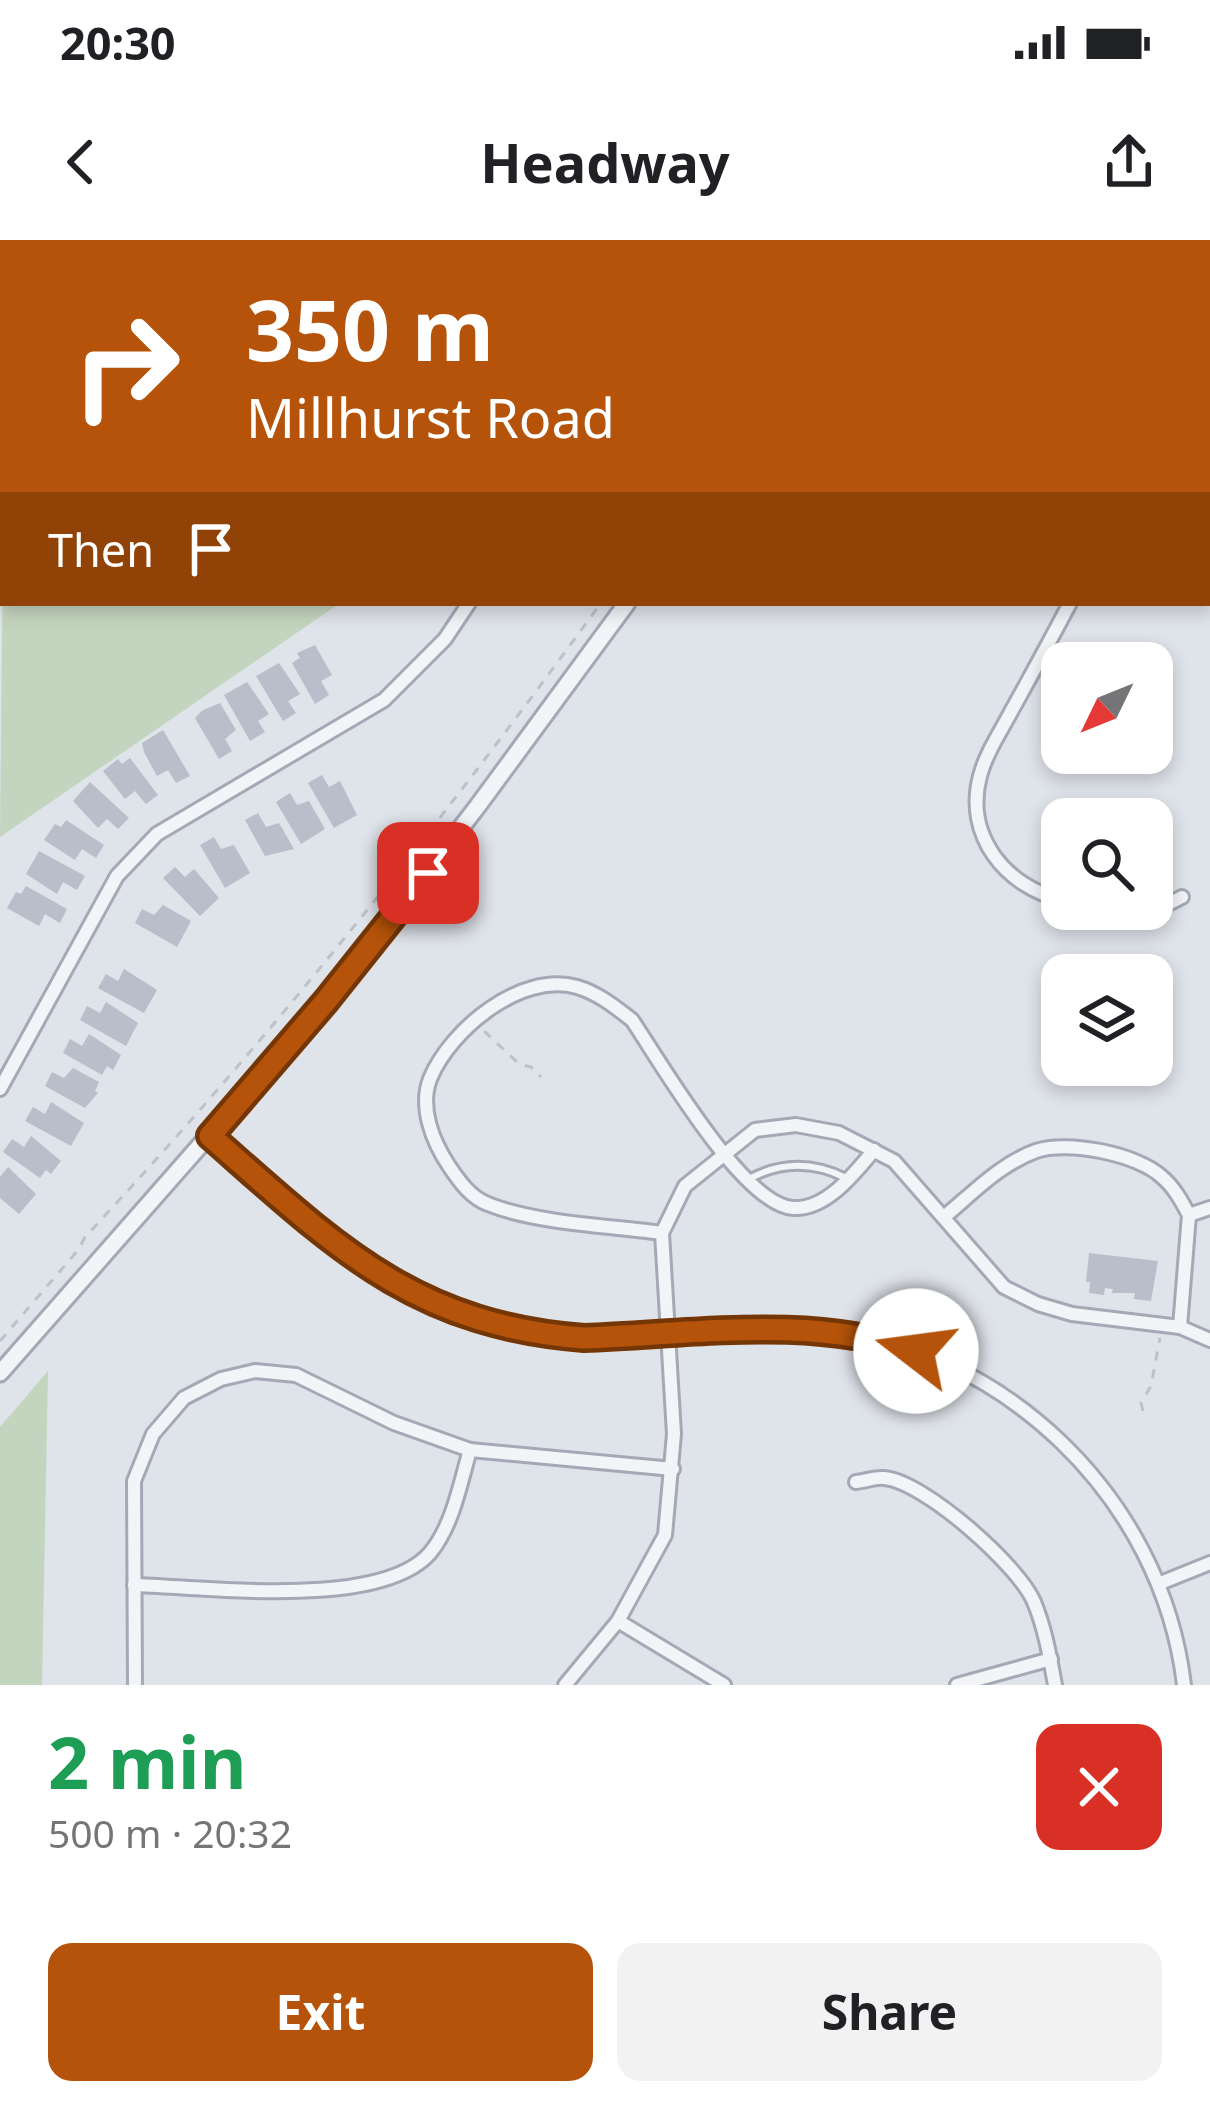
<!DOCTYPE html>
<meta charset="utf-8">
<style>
:root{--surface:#fff;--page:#f2f2f2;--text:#202124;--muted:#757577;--accent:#b45309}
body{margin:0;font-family:"Noto Sans",sans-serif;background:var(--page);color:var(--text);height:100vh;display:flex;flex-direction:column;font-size:45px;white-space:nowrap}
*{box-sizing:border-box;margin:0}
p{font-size:39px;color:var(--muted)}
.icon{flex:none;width:66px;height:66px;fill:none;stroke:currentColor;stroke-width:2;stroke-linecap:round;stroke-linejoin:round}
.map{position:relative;height:1445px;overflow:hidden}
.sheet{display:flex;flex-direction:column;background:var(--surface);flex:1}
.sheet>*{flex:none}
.top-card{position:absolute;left:0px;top:0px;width:1212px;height:366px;box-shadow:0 6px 18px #0003;background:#b45309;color:#fff;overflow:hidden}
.needle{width:78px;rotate:227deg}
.fabs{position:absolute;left:1041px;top:402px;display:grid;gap:24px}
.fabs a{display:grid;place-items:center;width:132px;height:132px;border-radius:24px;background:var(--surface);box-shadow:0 6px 18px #0003;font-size:60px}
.pin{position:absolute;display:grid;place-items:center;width:102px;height:102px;color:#fff;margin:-51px;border-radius:24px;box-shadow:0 6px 18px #0006}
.me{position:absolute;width:132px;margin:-66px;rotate:285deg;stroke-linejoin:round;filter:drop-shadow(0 0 9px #0008)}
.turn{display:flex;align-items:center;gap:42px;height:252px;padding:0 48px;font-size:54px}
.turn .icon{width:156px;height:156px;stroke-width:2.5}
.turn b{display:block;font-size:84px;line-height:102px}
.then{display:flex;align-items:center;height:114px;padding:0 48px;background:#0003;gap:24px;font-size:45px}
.round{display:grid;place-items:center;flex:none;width:126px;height:126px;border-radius:24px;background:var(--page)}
.headline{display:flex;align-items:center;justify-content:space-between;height:204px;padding:0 48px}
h1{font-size:72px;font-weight:700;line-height:90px;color:#1e9e55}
.button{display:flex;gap:24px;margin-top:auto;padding:24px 48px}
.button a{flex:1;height:138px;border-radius:24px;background:var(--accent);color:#fff;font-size:48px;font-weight:700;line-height:138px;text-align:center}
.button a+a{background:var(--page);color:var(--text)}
.status{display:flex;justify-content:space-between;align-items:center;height:84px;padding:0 60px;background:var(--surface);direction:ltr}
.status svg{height:33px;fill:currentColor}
header{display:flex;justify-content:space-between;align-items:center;height:156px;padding:0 48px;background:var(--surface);font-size:54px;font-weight:700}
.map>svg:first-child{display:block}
.green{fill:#c4d5bf}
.building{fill:#b8beca}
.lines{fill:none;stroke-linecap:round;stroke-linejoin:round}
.service-casing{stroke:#a4a9b5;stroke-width:12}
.minor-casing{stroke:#a4a9b5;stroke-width:18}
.tertiary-casing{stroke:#a4a9b5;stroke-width:21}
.path{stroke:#bdc1c9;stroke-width:3;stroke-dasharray:9 9;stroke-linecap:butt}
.service{stroke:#f2f4f8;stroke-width:6}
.minor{stroke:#f2f4f8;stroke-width:12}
.tertiary{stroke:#f2f4f8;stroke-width:15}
.route-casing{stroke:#753606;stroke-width:30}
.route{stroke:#b45309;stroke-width:21}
</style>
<div class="status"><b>20:30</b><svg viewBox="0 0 49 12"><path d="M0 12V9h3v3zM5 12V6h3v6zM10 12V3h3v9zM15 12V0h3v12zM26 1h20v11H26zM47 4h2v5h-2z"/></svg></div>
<header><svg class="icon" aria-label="back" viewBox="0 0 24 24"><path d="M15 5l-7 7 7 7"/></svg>Headway<svg class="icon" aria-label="share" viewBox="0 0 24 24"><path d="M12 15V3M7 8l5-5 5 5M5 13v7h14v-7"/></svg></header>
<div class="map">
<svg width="1210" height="1445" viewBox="0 0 1210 1445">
<rect width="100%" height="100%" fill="#dfe3ea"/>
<g class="green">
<polygon points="299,0 799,0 800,3 303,3"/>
<polygon points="3,293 3,363 340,363 0,597"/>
<polygon points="48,1131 42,1445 0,1445 0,1187"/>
</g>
<g class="building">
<polygon points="315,405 332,435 321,441 329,455 315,464 292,423 300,418 297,413"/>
<polygon points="279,423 300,454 288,461 296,473 283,481 256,436"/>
<polygon points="247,442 269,474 258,481 265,492 250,501 224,455"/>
<polygon points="220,463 236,490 225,499 232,511 219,519 195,478 203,470"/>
<polygon points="163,490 190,536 176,543 168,530 157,536 144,512 142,503"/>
<polygon points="130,518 158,555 146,564 135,551 125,559 103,531 118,519 122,524"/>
<polygon points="322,535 329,547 340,541 357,575 334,588 308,543"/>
<polygon points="90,542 129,578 118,589 107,579 98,588 73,561"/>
<polygon points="290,553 297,565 309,561 325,589 301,604 276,562"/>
<polygon points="258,573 266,587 279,583 294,609 265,616 245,580"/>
<polygon points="66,580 104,605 96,618 82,609 75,620 44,600 55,584 61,587"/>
<polygon points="214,597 221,609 234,605 250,633 225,648 200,605"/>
<polygon points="39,611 85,636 77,650 63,642 57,654 26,634"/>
<polygon points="175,627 185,637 194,629 219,658 200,676 163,638"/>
<polygon points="26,646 67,669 60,683 45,674 39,686 7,668 16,652 21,654"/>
<polygon points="163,665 191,681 177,707 135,683 142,669 154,675"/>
<polygon points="124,729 157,750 144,773 98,748 106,734 118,741"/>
<polygon points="106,762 138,783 126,806 80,780 87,766 100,773"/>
<polygon points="89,794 121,815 113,830 107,826 102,835 63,813 70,799 82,806"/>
<polygon points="73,828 99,842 95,851 98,853 85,868 45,846 52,832 64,838"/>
<polygon points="51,862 84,883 71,906 25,881 33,867 45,874"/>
<polygon points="31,896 61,921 51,934 46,930 40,938 3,912 12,899 24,907"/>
<polygon points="8,927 36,954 19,974 0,958 0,937"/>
<polygon points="1089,1013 1158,1021 1151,1061 1134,1059 1135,1053 1112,1053 1113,1049 1105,1048 1104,1055 1089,1053 1090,1042 1086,1042"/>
</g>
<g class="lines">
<defs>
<g id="service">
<polyline points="548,0 550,3"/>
<polyline points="763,0 766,3"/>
<polyline points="43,3 46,0"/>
<polyline points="450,3 453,0"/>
<polyline points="607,3 611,0"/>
<polyline points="0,26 3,25"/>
<polyline points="0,343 3,341"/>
<path d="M 751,938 C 783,921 814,922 846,938"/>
</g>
<g id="minor">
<polyline points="492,0 493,3"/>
<polyline points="212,3 214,0"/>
<polyline points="863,3 867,0"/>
<polyline points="0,187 3,185"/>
<path d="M 1062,660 C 1006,647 964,596 980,536 C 986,513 1001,491 1012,470 C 1032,434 1051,399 1070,363"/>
<polyline points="1115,669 1154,671 1182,657"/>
<polyline points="0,849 117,636 157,594 384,460 445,399 469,363"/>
<path d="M 210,896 C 332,1005 412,1084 584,1098 C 659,1095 737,1082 812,1088 C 1001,1103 1162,1257 1184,1445"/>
<polyline points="1189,975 1210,968"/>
<path d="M 944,977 C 973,953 1000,924 1036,911 C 1067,900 1138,914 1162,937 C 1174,947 1182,962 1189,975 L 1180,1087"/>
<path d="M 662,993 C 611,986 534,983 488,964 C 471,958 459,941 449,926 C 433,902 419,868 430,839 C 450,790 521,731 577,747 C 598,753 615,767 632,780 C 661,823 743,965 793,968 C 826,970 855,933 874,910"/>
<path d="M 856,1242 C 865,1241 876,1237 884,1238 C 924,1241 1019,1326 1034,1362 C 1045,1388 1050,1418 1055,1445"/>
<polyline points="1158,1344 1210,1323"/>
<path d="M 134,1345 C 207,1347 380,1370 430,1313 C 453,1285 460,1244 470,1210"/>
<polyline points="618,1381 724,1445"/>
<polyline points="135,1445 134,1241 153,1194 184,1158 221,1139 255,1131 296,1135 394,1183 470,1210 673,1229"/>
<polyline points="565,1445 618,1381 665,1295 674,1194 662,993 685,946 755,890 796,885 839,893 894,921 1004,1047 1038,1064 1072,1074 1180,1087 1210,1100"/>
<polyline points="957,1445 1051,1419"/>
</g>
<g id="tertiary">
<polyline points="1190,3 1196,0"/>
<polyline points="0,1133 327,761 477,567 627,363"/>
</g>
</defs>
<use href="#service" class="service-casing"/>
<use href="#minor" class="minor-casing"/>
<use href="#tertiary" class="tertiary-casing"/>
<g class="path">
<polyline points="1138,3 1145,0"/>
<polyline points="484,791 519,824 531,827 541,837"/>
<path d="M 0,1101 L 79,1009 L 85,997 C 272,797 440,584 601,363"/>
<polyline points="1143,1171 1141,1163 1151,1146 1160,1098"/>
</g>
<use href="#service" class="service"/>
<use href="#minor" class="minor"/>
<use href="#tertiary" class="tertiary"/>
</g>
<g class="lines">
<defs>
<path id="route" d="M 428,633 L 326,761 L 210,896 C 333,1004 412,1085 584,1098 C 696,1094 808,1075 916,1111"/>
</defs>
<use href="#route" class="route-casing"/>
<use href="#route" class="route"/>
</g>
</svg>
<div class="fabs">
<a><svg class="needle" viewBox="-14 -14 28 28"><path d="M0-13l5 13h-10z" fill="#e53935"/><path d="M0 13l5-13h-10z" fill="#757577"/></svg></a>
<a><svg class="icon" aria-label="search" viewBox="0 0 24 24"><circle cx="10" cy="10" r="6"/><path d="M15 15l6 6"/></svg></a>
<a><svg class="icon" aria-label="layers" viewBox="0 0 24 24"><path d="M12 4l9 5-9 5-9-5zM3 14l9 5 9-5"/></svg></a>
</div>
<div class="pin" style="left:428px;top:633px;background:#d93025"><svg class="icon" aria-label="arrive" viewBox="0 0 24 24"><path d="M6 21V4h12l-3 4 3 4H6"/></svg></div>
<svg class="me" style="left:916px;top:1111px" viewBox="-20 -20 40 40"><circle r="19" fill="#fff"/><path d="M0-13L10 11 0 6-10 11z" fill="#b45309"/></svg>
<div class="top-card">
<div class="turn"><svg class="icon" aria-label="right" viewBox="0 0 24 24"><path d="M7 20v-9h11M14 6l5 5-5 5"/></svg><div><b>350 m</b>Millhurst Road</div></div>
<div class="then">Then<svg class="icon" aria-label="arrive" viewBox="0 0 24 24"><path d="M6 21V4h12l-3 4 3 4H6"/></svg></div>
</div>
</div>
<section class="sheet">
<div class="headline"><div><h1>2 min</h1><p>500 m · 20:32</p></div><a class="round" style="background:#d93025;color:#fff"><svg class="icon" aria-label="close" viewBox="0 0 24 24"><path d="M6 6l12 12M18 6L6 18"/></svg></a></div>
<div class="button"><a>Exit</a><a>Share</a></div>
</section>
